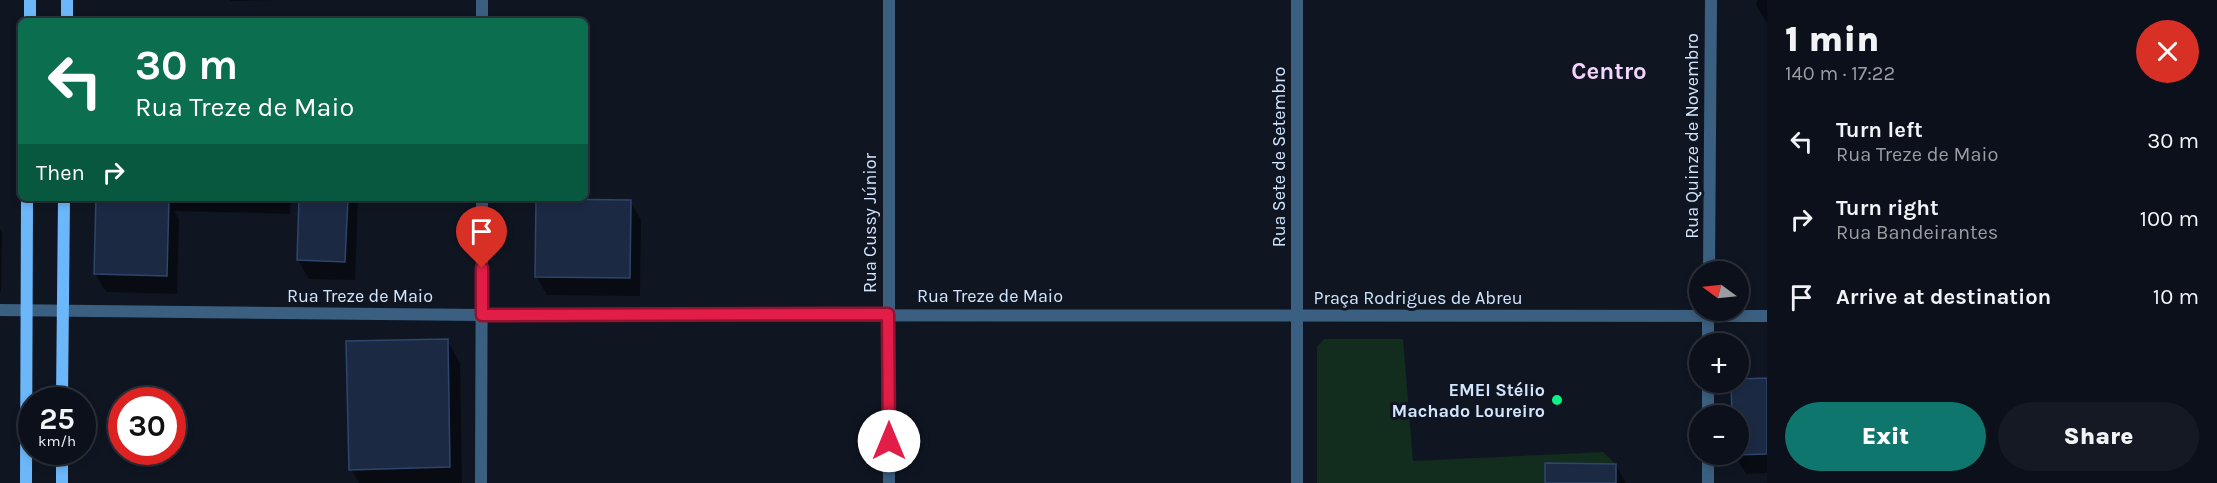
<!DOCTYPE html>
<meta charset="utf-8">
<style>
:root{--surface:#0b101a;--page:#141923;--text:#f1f3f6;--muted:#9a9da2;--line:#2b3039;--accent:#0f766e}
body{margin:0;font-family:Karla,sans-serif;background:var(--page);color:var(--text);height:100vh;display:flex;flex-direction:column;font-size:22px;white-space:nowrap}
*{box-sizing:border-box;margin:0}
p{font-size:20px;color:var(--muted)}
.icon{flex:none;width:33px;height:33px;fill:none;stroke:currentColor;stroke-width:2;stroke-linecap:round;stroke-linejoin:round}
.map{position:relative;flex:1;overflow:hidden}
.sheet{display:flex;flex-direction:column;background:var(--surface);width:450px}
.sheet>*{flex:none}
.hud{position:absolute;left:18px;top:18px;width:570px;height:183px;border-radius:9px;box-shadow:0 3px 9px #0003,0 0 0 2px var(--line);background:#0b6e4f;color:#fff;overflow:hidden}
.needle{width:39px;rotate:285deg}
.controls{position:absolute;left:1689px;top:261px;display:grid;gap:12px}
.controls a{display:grid;place-items:center;width:60px;height:60px;border-radius:50%;background:var(--surface);box-shadow:0 3px 9px #0003,0 0 0 2px var(--line);font-size:30px}
.speed{position:absolute;left:18px;top:387px;display:flex;gap:12px;font-size:30px;font-weight:700;text-align:center}
.speed>*{display:grid;place-content:center;width:78px;height:78px;border-radius:50%;background:var(--surface);box-shadow:0 3px 9px #0003,0 0 0 2px var(--line);line-height:1}
.speed small{font-size:15px;font-weight:400}
.speed .limit{border:9px solid #d22;background:#fff;color:#111}
.pin{position:absolute;display:grid;place-items:center;width:51px;height:51px;color:#fff;margin:-62px -26px;border-radius:50% 50% 50% 0;rotate:-45deg;box-shadow:0 0 6px #0007}
.pin .icon{rotate:45deg}
.me{position:absolute;width:66px;margin:-33px;rotate:0deg;stroke-linejoin:round;filter:drop-shadow(0 0 4px #0008)}
.turn{display:flex;align-items:center;gap:21px;height:126px;padding:0 18px;font-size:27px}
.turn .icon{width:78px;height:78px;stroke-width:2.5}
.turn b{display:block;font-size:42px;line-height:51px}
.then{display:flex;align-items:center;height:57px;padding:0 18px;background:#0003;gap:12px;font-size:22px}
.round{display:grid;place-items:center;flex:none;width:63px;height:63px;border-radius:32px;background:var(--page)}
.overview{display:flex;align-items:center;justify-content:space-between;height:102px;padding:0 18px}
h1{font-size:36px;font-weight:800;line-height:45px}
.action{display:flex;gap:12px;margin-top:auto;padding:12px 18px}
.action a{flex:1;height:69px;border-radius:36px;background:var(--accent);color:#fff;font-size:24px;font-weight:800;line-height:69px;text-align:center}
.action a+a{background:var(--page);color:var(--text)}
ul{padding:0;list-style:none}
li{display:flex;align-items:center;gap:18px;height:78px;padding:0 18px}
li div{flex:1}
li b{display:block;font-size:22px}
li em{font-style:normal}
main{display:flex;flex:1;min-height:0}
.map>svg:first-child{display:block}
.green{fill:#122c1d}
.shadow{fill:#0007}
.building{fill:#1b2943;stroke:#2e456e;stroke-width:1.5}
.lines{fill:none;stroke-linecap:round;stroke-linejoin:round}
.minor{stroke:#3b5f80;stroke-width:12}
.tertiary{stroke:#3b5f80;stroke-width:12}
.secondary{stroke:#6cb7f9;stroke-width:12}
.route-casing{stroke:#92132f;stroke-width:15}
.route{stroke:#e11d48;stroke-width:10}
.poi-dot{fill:#09f288;stroke:#0f1622;stroke-width:2}
.labels{text-anchor:middle;dominant-baseline:central;stroke-width:6;stroke-linejoin:round;paint-order:stroke}
.street-label{font-size:18px;fill:#d2e5fd;stroke:#0f1622}
.poi-label{font-size:18px;font-weight:bold;fill:#d2e5fd;stroke:#0f1622;text-anchor:end}
.district-label{font-size:24px;font-weight:bold;fill:#f5d4fd;stroke:#0f1622}
</style>
<main>
<div class="map">
<svg width="1767" height="483" viewBox="0 0 1767 483">
<rect width="100%" height="100%" fill="#0f1622"/>
<polygon class="green" points="1324,339 1403,339 1413,461 1603,452 1616,464 1545,463 1545,483 1317,483 1317,347"/>
<g class="shadow">
<polygon points="230,0 277,0 231,1"/>
<polygon points="1757,0 1767,0 1767,23 1756,5"/>
<polygon points="93,198 291,198 290,214 174,211 179,219 177,294 106,292 95,273 97,205"/>
<polygon points="301,198 358,198 355,280 309,279 298,260"/>
<polygon points="630,201 641,220 640,296 547,295 536,276"/>
<polygon points="0,229 2,233 1,292 0,292"/>
<polygon points="447,340 460,363 462,483 359,483 351,469"/>
<polygon points="1767,379 1767,473 1746,474 1735,455 1738,454 1738,382"/>
<polygon points="1616,465 1626,483 1547,483"/>
</g>
<g class="building">
<polygon points="96,198 169,199 167,276 94,274"/>
<polygon points="299,198 348,198 345,262 297,260"/>
<polygon points="536,199 631,200 630,278 535,277"/>
<polygon points="448,339 450,467 349,470 346,341"/>
<polygon points="1767,378 1767,454 1733,455 1738,454 1738,416 1732,416 1731,382 1738,382 1738,379"/>
<polygon points="1545,463 1616,464 1616,483 1545,483"/>
</g>
<g class="lines">
<g class="minor">
<polyline points="482,0 482,21"/>
<polyline points="889,0 889,483"/>
<polyline points="1709,272 1711,0"/>
<polyline points="1708,344 1708,310"/>
<polyline points="1708,416 1708,382"/>
<polyline points="481,483 482,198"/>
<polyline points="1297,483 1297,0"/>
<polyline points="1708,483 1708,454"/>
</g>
<polyline class="tertiary" points="0,310 482,315 1767,316"/>
<g class="secondary">
<polyline points="30,21 30,0"/>
<polyline points="67,21 67,0"/>
<polyline points="62,400 64,198"/>
<polyline points="62,452 62,483"/>
<polyline points="26,483 27,198"/>
</g>
</g>
<g class="lines">
<defs>
<polyline id="route" points="482,268 482,315 888,314 889,441"/>
</defs>
<use href="#route" class="route-casing"/>
<use href="#route" class="route"/>
</g>
<circle class="poi-dot" cx="1557" cy="400" r="6"/>
<g class="labels">
<g class="street-label">
<text transform="translate(1692 136) rotate(-90)">Rua Quinze de Novembro</text>
<text transform="translate(1279 157) rotate(-90)">Rua Sete de Setembro</text>
<text transform="translate(870 223) rotate(-90)">Rua Cussy Júnior</text>
<text x="360" y="296">Rua Treze de Maio</text>
<text x="990" y="296">Rua Treze de Maio</text>
<text x="1418" y="298">Praça Rodrigues de Abreu</text>
</g>
<g class="poi-label">
<text x="1545" y="390">EMEI Stélio<tspan x="1545" dy="21">Machado Loureiro</tspan></text>
</g>
<g class="district-label">
<text x="1609" y="71">Centro</text>
</g>
</g>
</svg>
<div class="controls">
<a><svg class="needle" viewBox="-14 -14 28 28"><path d="M0-13l5 13h-10z" fill="#e53935"/><path d="M0 13l5-13h-10z" fill="#9a9da2"/></svg></a>
<a>+</a>
<a>−</a>
</div>
<div class="speed"><div>25<small>km/h</small></div><div class="limit">30</div></div>
<div class="pin" style="left:482px;top:268px;background:#d93025"><svg class="icon" aria-label="arrive" viewBox="0 0 24 24"><path d="M6 21V4h12l-3 4 3 4H6"/></svg></div>
<svg class="me" style="left:889px;top:441px" viewBox="-20 -20 40 40"><circle r="19" fill="#fff"/><path d="M0-13L10 11 0 6-10 11z" fill="#e11d48"/></svg>
<div class="hud">
<div class="turn"><svg class="icon" aria-label="left" viewBox="0 0 24 24"><path d="M17 20v-9H6M10 6l-5 5 5 5"/></svg><div><b>30 m</b>Rua Treze de Maio</div></div>
<div class="then">Then<svg class="icon" aria-label="right" viewBox="0 0 24 24"><path d="M7 20v-9h11M14 6l5 5-5 5"/></svg></div>
</div>
</div>
<section class="sheet">
<div class="overview"><div><h1>1 min</h1><p>140 m · 17:22</p></div><a class="round" style="background:#d93025;color:#fff"><svg class="icon" aria-label="close" viewBox="0 0 24 24"><path d="M6 6l12 12M18 6L6 18"/></svg></a></div>
<ul>
<li><svg class="icon" aria-label="left" viewBox="0 0 24 24"><path d="M17 20v-9H6M10 6l-5 5 5 5"/></svg><div><b>Turn left</b><p>Rua Treze de Maio</p></div><em>30 m</em></li>
<li><svg class="icon" aria-label="right" viewBox="0 0 24 24"><path d="M7 20v-9h11M14 6l5 5-5 5"/></svg><div><b>Turn right</b><p>Rua Bandeirantes</p></div><em>100 m</em></li>
<li><svg class="icon" aria-label="arrive" viewBox="0 0 24 24"><path d="M6 21V4h12l-3 4 3 4H6"/></svg><div><b>Arrive at destination</b></div><em>10 m</em></li>
</ul>
<div class="action"><a>Exit</a><a>Share</a></div>
</section>
</main>
